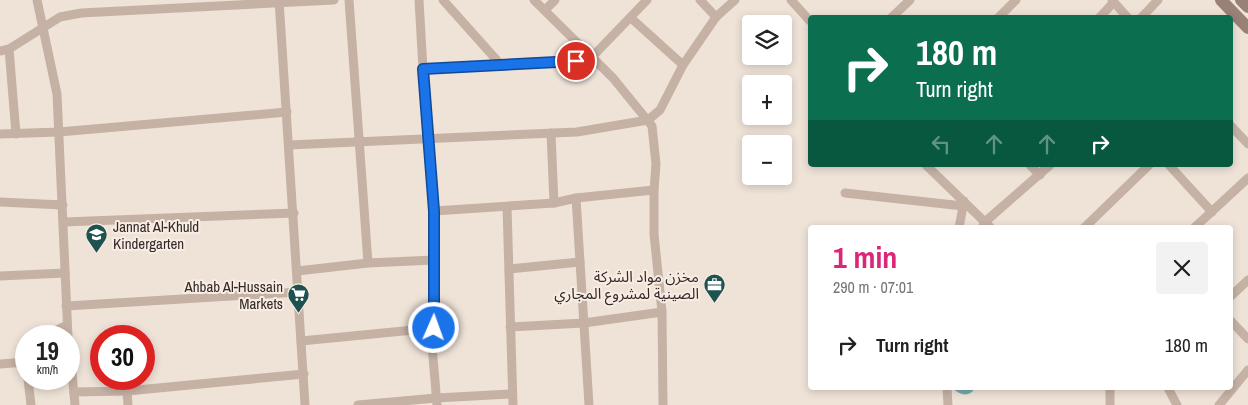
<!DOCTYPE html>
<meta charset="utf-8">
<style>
:root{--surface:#fff;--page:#f2f2f2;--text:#222;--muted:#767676;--accent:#db2777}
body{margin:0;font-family:"Archivo Narrow","Noto Sans Arabic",sans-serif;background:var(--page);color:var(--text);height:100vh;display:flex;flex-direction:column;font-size:19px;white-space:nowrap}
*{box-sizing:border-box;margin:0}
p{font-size:16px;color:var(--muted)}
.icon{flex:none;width:28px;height:28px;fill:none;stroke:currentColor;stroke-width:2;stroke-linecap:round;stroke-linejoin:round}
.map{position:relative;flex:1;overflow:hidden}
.drawer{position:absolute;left:808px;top:225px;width:425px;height:165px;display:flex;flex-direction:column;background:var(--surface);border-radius:5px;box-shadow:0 2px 8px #0003}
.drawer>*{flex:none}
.guide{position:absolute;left:808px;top:15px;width:425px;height:152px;border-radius:5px;box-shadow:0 2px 8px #0003;background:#0b6e4f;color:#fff;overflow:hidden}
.fabs{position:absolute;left:742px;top:15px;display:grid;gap:10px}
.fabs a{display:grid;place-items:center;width:50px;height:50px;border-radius:5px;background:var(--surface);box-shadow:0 2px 8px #0003;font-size:25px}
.speed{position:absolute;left:15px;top:325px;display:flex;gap:10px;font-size:25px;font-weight:700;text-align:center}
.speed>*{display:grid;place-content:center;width:65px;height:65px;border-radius:50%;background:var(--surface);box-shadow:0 2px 8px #0003;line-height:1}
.speed small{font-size:12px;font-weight:400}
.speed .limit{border:8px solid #d22;background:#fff;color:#111}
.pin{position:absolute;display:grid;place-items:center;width:42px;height:42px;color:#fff;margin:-21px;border:2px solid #fff;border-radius:50%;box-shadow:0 1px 5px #0007}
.me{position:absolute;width:55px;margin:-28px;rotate:2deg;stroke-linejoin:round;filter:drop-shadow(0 0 4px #0008)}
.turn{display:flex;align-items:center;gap:18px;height:105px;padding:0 25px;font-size:22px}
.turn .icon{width:65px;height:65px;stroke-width:2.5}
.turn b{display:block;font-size:35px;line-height:42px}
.lanes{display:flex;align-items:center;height:48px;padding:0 25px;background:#0003;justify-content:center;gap:25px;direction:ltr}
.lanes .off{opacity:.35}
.round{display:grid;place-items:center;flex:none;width:52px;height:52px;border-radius:5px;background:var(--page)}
.summary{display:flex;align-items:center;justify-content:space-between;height:85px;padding:0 25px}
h1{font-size:30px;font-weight:700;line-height:38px;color:var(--accent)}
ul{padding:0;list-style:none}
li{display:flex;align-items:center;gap:15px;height:70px;padding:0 25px}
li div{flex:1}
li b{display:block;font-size:19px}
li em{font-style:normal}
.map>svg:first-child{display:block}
.water{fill:#79aba9}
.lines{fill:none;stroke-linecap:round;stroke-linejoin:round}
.street{stroke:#c6b2a5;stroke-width:9}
.secondary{stroke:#9a8177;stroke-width:12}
.route-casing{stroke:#114b97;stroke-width:12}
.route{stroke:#1a73e8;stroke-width:9}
.labels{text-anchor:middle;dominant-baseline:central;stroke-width:4;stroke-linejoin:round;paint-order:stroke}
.poi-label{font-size:15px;fill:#332926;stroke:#f8ede4;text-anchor:end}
</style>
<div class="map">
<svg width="1248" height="405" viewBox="0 0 1248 405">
<rect width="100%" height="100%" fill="#efe3d8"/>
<path class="water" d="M 952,388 L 975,388 C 969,398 960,395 952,388 Z"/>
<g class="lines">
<g class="street">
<polyline points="37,0 57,94 68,336"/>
<polyline points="279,0 305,405"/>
<polyline points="349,0 368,263"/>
<polyline points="419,0 427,138 434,211 435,315 432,345 437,405"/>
<polyline points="443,0 502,66"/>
<polyline points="534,0 613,78 652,126 656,164 654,190 654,234 662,312 663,405"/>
<polyline points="700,0 716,17"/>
<polyline points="791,0 810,21"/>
<polyline points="1112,0 1128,18"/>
<polyline points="545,10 555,0"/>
<polyline points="631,18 683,65"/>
<polyline points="891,18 910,0"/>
<polyline points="998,18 1016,0"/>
<polyline points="1099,18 1114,2"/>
<polyline points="1141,18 1158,0"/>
<polyline points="9,49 16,134"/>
<polyline points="0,51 9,49 60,17 81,13 334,0"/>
<polyline points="592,57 647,0"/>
<polyline points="423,69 594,60"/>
<polyline points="1230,125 1248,144"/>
<polyline points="551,133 554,203"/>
<polyline points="0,134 59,132 287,112"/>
<polyline points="289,145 577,132 648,120 660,110 683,65 716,17 735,0"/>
<polyline points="926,165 991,228"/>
<polyline points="1030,165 1040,175"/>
<polyline points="1169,165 1212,212"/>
<polyline points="845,193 963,206"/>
<polyline points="576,198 589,405"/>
<polyline points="0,202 63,205"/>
<polyline points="507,207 513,405"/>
<polyline points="434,211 554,203 576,198 654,190"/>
<polyline points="64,222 294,213"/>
<polyline points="959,228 964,201"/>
<polyline points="982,228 986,221 1050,165"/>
<polyline points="1084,228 1149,165"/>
<polyline points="1194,228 1248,178"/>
<polyline points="509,269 580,262"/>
<polyline points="297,271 368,263 434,260"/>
<polyline points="0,276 65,273"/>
<polyline points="1230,297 1248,280"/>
<polyline points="66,306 298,292"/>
<polyline points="1230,320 1248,339"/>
<polyline points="510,327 584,323 662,312"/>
<polyline points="49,336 53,332 67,325"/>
<polyline points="69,341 75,405"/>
<polyline points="301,341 434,328"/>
<polyline points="0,364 26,362"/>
<polyline points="28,379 31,405"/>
<polyline points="947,388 948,405"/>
<polyline points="1168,388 1177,405"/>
<polyline points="127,391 128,405"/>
<polyline points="74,392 127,391 304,374"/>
<polyline points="358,405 436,398 512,394"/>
<polyline points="1110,405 1110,388"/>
<polyline points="1219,405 1248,370"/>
</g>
<g class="secondary">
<polyline points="1221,0 1248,28"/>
<polyline points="1241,0 1248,7"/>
</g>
</g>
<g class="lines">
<defs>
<polyline id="route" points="434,328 434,211 423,69 576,61"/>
</defs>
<use href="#route" class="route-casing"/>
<use href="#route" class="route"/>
</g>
<defs>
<symbol id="school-pin" viewBox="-11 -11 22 30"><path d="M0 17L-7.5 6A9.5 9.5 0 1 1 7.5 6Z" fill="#1e5251" stroke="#f8ede4"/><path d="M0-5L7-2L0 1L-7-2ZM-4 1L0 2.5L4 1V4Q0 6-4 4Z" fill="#fff"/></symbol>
<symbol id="office-pin" viewBox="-11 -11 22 30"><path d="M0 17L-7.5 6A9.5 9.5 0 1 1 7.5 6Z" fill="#1e5251" stroke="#f8ede4"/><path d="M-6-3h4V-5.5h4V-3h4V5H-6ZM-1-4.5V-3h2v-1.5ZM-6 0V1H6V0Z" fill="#fff"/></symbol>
<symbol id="supermarket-pin" viewBox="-11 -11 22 30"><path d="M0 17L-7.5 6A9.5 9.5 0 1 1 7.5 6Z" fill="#1e5251" stroke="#f8ede4"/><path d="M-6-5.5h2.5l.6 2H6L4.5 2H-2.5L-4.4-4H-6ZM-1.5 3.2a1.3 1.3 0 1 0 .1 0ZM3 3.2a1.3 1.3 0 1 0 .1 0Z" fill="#fff"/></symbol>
</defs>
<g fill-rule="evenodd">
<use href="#school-pin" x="84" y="222" width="25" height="34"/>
<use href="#office-pin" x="702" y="272" width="25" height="34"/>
<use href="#supermarket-pin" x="286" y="282" width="25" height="34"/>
</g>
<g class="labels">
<g class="poi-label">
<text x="113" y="226" text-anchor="start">Jannat Al-Khuld<tspan x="113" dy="17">Kindergarten</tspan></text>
<text x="699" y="276">مخزن مواد الشركة<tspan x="699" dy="17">الصينية لمشروع المجاري</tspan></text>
<text x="283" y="286">Ahbab Al-Hussain<tspan x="283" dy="17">Markets</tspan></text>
</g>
</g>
</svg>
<div class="fabs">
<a><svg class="icon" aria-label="layers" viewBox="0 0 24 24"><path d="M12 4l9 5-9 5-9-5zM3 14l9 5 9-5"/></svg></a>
<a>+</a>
<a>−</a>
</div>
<div class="speed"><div>19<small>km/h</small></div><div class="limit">30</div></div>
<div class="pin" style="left:576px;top:61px;background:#d93025"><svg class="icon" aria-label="arrive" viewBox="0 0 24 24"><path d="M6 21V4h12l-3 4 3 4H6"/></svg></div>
<svg class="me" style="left:434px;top:328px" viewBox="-20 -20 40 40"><circle r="17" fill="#1a73e8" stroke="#fff" stroke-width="3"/><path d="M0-11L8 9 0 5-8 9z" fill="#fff"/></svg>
<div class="guide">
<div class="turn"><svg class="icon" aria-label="right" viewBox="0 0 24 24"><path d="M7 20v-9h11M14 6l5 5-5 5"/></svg><div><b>180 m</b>Turn right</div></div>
<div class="lanes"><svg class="icon off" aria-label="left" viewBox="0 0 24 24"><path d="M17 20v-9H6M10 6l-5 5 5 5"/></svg><svg class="icon off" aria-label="ahead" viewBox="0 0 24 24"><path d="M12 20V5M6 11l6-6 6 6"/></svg><svg class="icon off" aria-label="ahead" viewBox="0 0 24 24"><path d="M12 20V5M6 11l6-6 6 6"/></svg><svg class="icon" aria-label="right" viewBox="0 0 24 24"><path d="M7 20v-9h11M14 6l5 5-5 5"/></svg></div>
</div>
<section class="drawer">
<div class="summary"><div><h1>1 min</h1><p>290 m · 07:01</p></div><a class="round"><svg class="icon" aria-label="close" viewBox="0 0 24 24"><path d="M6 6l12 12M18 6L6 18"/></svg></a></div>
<ul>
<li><svg class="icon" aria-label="right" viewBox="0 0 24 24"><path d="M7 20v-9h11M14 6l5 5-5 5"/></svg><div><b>Turn right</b></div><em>180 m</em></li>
</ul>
</section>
</div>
